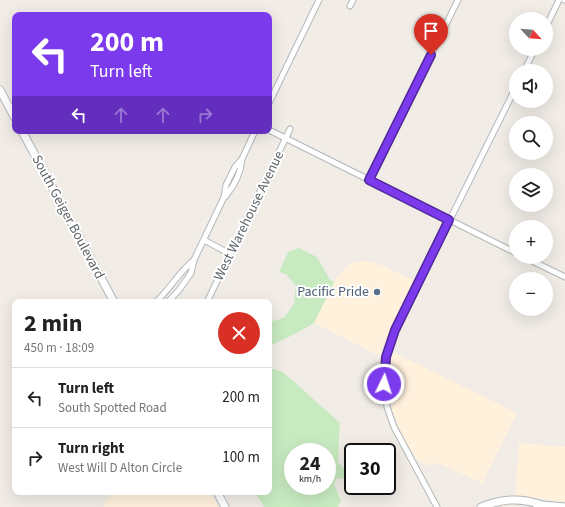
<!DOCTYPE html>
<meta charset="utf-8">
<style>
:root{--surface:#fff;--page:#f2f2f2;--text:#222;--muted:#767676;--line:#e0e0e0}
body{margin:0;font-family:"Source Sans 3",sans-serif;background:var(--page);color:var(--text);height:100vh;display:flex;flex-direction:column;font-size:15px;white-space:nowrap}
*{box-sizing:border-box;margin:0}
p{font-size:13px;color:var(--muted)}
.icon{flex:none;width:22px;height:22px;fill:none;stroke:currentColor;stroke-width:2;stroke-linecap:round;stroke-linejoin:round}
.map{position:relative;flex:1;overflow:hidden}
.drawer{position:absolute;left:12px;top:299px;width:260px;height:196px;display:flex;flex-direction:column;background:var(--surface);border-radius:8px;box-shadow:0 4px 16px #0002}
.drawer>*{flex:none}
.top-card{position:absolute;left:12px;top:12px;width:260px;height:122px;border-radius:8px;box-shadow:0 4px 16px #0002;background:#7c3aed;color:#fff;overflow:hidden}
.needle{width:26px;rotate:116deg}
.buttons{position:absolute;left:509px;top:12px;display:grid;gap:8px}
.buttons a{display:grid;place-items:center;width:44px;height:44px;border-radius:50%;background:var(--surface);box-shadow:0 4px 16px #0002;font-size:20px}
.speed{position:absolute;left:284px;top:443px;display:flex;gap:8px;font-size:20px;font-weight:700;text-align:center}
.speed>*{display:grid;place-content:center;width:52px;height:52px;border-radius:50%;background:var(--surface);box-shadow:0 4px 16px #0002;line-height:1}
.speed small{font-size:10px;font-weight:400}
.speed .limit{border:2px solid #111;border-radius:6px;background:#fff;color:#111}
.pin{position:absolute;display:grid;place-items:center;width:34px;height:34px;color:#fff;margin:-41px -17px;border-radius:50% 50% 50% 0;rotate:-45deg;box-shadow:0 0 4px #0007}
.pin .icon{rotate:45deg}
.me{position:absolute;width:44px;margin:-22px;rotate:4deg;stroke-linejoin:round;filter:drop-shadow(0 0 3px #0008)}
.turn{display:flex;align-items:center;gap:14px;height:84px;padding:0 12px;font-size:18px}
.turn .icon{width:52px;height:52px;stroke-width:2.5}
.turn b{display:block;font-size:28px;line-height:34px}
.lanes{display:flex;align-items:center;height:38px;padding:0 12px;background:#0003;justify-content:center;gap:20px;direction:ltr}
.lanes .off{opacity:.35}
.round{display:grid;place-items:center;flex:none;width:42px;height:42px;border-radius:21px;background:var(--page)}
.headline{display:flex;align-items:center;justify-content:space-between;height:68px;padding:0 12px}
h1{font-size:24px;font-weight:700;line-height:30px}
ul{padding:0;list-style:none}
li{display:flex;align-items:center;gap:12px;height:60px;padding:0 12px;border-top:1px solid var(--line)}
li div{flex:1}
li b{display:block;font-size:15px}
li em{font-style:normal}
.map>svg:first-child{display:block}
.commercial{fill:#fff1dc}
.green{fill:#c8eac1;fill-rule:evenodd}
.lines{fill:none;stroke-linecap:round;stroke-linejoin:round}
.street-casing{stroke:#b3b8bb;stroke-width:7}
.secondary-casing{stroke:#b2b7bb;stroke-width:9}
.street{stroke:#fff;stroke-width:5}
.secondary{stroke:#fff;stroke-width:7}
.route-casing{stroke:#51269a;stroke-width:10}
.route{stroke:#7c3aed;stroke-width:7}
.service-dot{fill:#5c6f8a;stroke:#fff;stroke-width:1.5}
.labels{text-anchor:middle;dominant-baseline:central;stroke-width:4;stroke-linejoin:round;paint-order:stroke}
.street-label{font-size:14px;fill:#5d6367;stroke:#fff}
.service-label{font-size:14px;fill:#4e5e75;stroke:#fff;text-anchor:end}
</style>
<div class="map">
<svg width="565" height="507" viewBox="0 0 565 507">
<rect width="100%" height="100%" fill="#f1ece6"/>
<g class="commercial">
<polygon points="361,261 372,262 383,266 415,281 381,349 382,357 314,323 334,282 344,268 353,263"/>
<polygon points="393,352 517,413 482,483 438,463 431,466 415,459 401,432 393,412 388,393 387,383"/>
<polygon points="519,443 565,447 565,502 530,497 515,497"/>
<polygon points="111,492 211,492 218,507 103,507"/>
</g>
<g class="green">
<polygon points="299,248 317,257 330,280 334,282 314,323 293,335 269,346 269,322 284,318 294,304 296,286 286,274 279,272 288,252"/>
<path d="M 269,368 L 283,372 L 340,423 L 338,462 L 345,470 L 353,471 L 353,486 L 364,486 L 365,491 L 361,492 L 343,478 L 336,479 L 334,484 L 341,501 L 338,507 L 264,507 L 255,492 L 269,492 ZM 293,452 L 327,452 L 327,486 L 293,486 Z"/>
</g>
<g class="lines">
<defs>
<g id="street">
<polyline points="564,0 565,0"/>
<polyline points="350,6 353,0"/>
<polyline points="546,27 559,0"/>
<polyline points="524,71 535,49"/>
<polyline points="269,103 319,0"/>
<polyline points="269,130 516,253"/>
<polyline points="369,180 458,0"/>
<path d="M 225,197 C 235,185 241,174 242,159"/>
<polyline points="204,240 230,254"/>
<polyline points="524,257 565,277"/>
<path d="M 156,302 C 170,289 179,272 194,260"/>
<polyline points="168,302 179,290 191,273 194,260 224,197 226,185 235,167 242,159 255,131"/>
<polyline points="207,302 290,129"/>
<polyline points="437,507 394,427 387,407 384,384 386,357 395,330 516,87"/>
</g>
<g id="secondary">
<polyline points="0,90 15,118"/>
<polyline points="22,131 114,302"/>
<polyline points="217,492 225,507"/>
<path d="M 481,507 C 502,499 520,497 542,505"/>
<polyline points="537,507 542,505 565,507"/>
</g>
</defs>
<use href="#street" class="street-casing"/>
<use href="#secondary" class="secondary-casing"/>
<use href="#street" class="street"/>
<use href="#secondary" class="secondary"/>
</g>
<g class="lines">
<defs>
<polyline id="route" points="384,384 386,357 395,330 449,220 369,180 431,55"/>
</defs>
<use href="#route" class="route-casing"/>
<use href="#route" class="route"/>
</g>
<circle class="service-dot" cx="377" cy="292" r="4"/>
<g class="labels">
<g class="street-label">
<text transform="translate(249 216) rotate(-64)">West Warehouse Avenue</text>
<text transform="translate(68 217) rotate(62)">South Geiger Boulevard</text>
</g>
<g class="service-label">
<text x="369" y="292">Pacific Pride</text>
</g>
</g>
</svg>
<div class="buttons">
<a><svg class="needle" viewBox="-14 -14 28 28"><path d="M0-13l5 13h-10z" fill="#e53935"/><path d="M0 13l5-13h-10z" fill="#767676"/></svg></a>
<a><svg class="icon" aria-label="sound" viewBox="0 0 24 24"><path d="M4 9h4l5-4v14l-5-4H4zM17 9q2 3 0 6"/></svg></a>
<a><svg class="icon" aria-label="search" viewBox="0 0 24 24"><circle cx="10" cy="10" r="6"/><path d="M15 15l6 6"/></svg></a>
<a><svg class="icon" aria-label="layers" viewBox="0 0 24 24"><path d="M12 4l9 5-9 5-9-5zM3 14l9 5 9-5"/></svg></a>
<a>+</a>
<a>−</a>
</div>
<div class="speed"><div>24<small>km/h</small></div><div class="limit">30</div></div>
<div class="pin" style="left:431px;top:55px;background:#d93025"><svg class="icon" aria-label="arrive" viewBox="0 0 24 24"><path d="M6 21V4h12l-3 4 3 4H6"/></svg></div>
<svg class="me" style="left:384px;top:384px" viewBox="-20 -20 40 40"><circle r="17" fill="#7c3aed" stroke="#fff" stroke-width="3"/><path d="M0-11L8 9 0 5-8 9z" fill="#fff"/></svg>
<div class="top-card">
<div class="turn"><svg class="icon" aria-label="left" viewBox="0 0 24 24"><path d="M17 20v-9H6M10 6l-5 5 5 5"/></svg><div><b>200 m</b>Turn left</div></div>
<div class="lanes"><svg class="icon" aria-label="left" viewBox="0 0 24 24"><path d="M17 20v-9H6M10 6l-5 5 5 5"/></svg><svg class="icon off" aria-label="ahead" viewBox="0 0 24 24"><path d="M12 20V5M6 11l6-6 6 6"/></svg><svg class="icon off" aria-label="ahead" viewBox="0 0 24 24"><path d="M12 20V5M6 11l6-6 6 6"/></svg><svg class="icon off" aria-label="right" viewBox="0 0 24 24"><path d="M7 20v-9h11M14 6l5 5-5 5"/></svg></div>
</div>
<section class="drawer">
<div class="headline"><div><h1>2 min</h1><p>450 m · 18:09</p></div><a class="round" style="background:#d93025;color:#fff"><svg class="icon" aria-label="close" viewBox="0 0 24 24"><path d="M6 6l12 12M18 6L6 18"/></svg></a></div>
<ul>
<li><svg class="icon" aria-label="left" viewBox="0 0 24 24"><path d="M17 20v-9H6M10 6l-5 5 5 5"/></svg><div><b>Turn left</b><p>South Spotted Road</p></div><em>200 m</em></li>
<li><svg class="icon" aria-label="right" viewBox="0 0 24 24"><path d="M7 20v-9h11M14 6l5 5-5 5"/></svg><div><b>Turn right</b><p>West Will D Alton Circle</p></div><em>100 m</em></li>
</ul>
</section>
</div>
